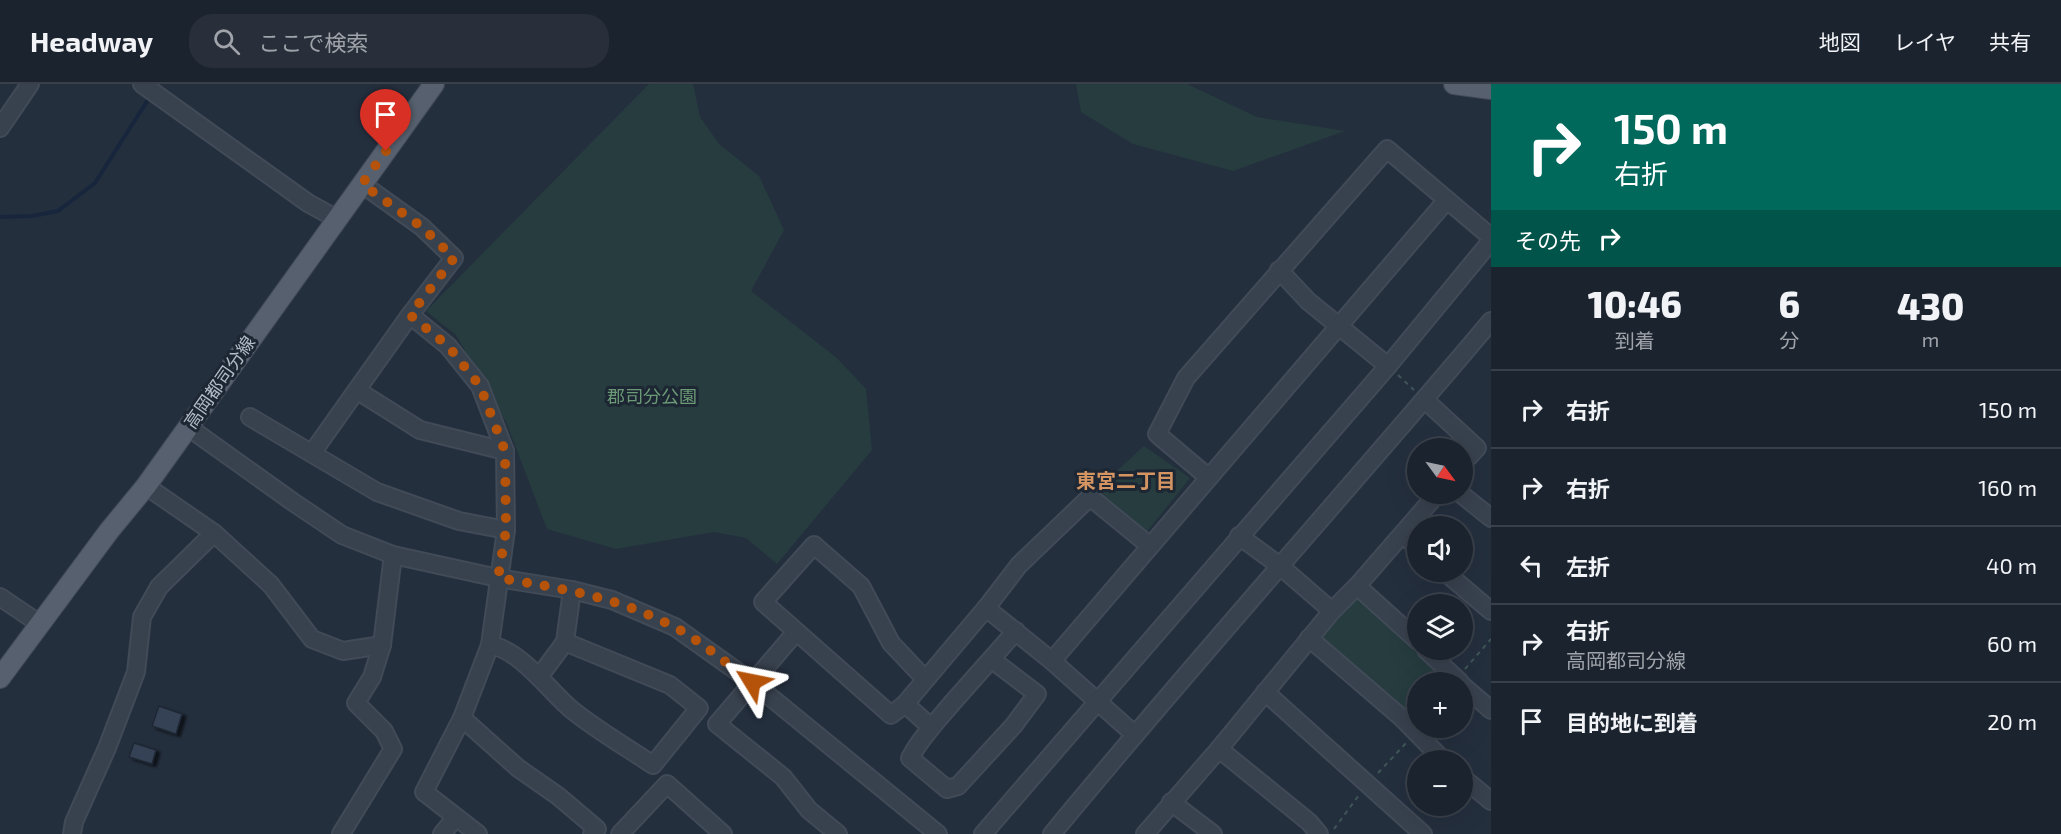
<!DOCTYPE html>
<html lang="ja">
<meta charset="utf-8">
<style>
:root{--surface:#1b232e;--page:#282f3a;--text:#f1f3f6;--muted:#a0a4aa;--line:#39404a}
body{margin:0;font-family:"Exo 2","Noto Sans JP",sans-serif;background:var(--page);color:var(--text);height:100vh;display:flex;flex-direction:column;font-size:22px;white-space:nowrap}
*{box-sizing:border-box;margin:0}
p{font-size:20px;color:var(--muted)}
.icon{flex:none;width:33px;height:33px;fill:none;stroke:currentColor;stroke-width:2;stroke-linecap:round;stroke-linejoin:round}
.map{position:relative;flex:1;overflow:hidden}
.side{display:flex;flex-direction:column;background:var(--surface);width:570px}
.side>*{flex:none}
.banner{background:#00695c;color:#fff;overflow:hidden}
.needle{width:39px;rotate:123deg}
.fabs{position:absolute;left:1407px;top:354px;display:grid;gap:12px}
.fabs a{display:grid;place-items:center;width:66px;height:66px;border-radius:50%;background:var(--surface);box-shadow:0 6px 24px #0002,0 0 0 2px var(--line);font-size:30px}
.pin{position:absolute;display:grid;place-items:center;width:51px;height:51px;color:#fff;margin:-62px -26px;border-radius:50% 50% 50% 0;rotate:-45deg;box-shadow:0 0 6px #0007}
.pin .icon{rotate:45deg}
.me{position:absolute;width:66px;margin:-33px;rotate:305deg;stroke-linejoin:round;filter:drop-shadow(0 0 4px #0008)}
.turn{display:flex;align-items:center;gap:21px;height:126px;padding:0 24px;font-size:27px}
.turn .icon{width:78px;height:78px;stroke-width:2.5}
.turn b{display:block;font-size:42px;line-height:51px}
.then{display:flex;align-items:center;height:57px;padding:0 24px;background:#0003;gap:12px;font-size:22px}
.eta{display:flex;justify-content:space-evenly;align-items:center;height:102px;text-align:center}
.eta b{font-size:36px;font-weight:800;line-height:42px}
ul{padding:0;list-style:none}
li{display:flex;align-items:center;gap:18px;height:78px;padding:0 24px;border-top:2px solid var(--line)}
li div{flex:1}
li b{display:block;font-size:22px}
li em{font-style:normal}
header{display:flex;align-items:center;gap:36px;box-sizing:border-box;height:84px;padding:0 30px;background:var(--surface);border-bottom:2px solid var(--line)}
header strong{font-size:28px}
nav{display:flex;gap:33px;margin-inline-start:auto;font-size:21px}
.search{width:420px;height:54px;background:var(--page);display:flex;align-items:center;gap:15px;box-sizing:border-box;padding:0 21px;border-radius:24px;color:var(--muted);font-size:22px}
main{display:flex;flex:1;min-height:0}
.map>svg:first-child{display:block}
.green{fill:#263c3f}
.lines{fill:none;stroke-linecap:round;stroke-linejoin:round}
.stream{stroke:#17263c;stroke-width:4}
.building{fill:#364354;stroke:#1f2835;stroke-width:1.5;filter:url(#shadow)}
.minor-casing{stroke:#414a57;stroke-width:20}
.major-casing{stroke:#414a57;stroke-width:22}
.path{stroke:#3f5557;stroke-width:2;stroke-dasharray:4.5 4.5;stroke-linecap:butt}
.minor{stroke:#38414e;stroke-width:16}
.major{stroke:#56606e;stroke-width:20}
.route{stroke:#b45309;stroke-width:10;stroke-dasharray:0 18}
.labels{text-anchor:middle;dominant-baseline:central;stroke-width:6;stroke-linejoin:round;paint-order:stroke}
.street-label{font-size:18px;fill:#b4bcc9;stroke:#1d2633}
.park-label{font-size:18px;fill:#6b9a76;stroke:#1d2633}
.neighbourhood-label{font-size:20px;font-weight:bold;fill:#d59563;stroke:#1d2633}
</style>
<header>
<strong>Headway</strong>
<div class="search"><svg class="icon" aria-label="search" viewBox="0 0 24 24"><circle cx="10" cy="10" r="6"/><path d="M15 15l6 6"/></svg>ここで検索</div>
<nav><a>地図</a><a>レイヤ</a><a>共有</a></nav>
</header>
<main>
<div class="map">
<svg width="1491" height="750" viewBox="0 0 1491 750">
<defs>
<filter id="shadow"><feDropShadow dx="4" dy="2.5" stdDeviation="1.5" flood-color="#0009"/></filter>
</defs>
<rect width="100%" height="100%" fill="#242f3e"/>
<g class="green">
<polygon points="649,0 693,0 700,33 719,60 759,92 784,146 751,207 837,274 866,305 872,366 777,480 746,454 714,448 616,465 547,445 506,338 456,251 426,227"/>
<polygon points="1076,0 1187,0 1257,33 1345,47 1233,87 1133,60 1081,28"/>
<polygon points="1144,362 1190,394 1145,450 1095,407"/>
<polygon points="1356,513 1447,594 1443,598 1418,598 1417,630 1413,636 1317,555"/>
</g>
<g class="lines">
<polyline class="stream" points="0,133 32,132 58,127 95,99 151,11"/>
</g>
<g class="building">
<polygon points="159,622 182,630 176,650 152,642"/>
<polygon points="134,659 156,666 152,680 129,673"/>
</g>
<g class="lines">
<defs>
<g id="minor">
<polyline points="142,0 308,119 337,135"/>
<polyline points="0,44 30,0"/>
<polyline points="1279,186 1308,217 1388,282"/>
<polyline points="410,231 448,262 480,302 505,367 506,446 490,561 462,634 424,708 478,750"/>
<polyline points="358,307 420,346 505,367"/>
<polyline points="1425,316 1477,364 1462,380"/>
<polyline points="250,333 377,408 459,437 506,446"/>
<polyline points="188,343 293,418 342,451 393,471 498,494 572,506 612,516 675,543 752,598 938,750"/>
<polyline points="312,369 410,231 454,174 422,143 362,100"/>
<polyline points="1208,393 1157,350 1186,294 1387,65 1491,153"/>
<polyline points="146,402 214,449 271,501 312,555 343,567 382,561"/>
<polyline points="1461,410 1491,434"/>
<polyline points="1403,451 1418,464"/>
<polyline points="1239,452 1280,482 1332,527"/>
<polyline points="1445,488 1491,527"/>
<polyline points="1357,502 1418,557"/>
<polyline points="0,513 40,540"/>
<polyline points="986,524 1052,577 1134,650"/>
<polyline points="796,548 717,640 783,693 809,726 838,750"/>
<polyline points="1309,554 1403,635 1443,676"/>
<path d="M 490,561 C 521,566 549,607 572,626 C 597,646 626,663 653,681 L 699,624 L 670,601 L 565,558"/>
<polyline points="1426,566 1460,598"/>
<path d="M 991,575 L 1037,610 L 1014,641 L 958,702 L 947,705 L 910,674 C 921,653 938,636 953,618 C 974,594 995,571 1016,547"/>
<polyline points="1052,577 1446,117"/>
<polyline points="539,593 565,558 572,506"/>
<polyline points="925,595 891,559 861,502 814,461 763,518 891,631 905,620 986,524 1019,481 1090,413 1150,462"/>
<polyline points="1462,601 1491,626"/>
<polyline points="1265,608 1423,750"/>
<polyline points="905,620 931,643"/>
<polyline points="462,634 518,684 558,712 597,745 592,750"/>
<polyline points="1219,665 1309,738 1319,750"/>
<polyline points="1462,693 1491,717"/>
<polyline points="1171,718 1213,750"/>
<polyline points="72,750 74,738 107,664 136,588 142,533 159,503 214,449"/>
<polyline points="341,750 393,665 384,647 356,619 372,593 382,561 393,471"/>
<polyline points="442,750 456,733"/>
<polyline points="620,750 667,700 723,750"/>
<polyline points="983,750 1388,282 1491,157"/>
<path d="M 1052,750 C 1195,576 1346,409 1491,237"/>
<polyline points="1145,750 1219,665 1332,527 1357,502 1437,410"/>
</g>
<g id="major">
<polyline points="1454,0 1491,5"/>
<polyline points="0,594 109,447 146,402 434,0"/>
</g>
</defs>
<use href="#minor" class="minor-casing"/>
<use href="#major" class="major-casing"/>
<g class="path">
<polyline points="1398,291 1414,306"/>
<polyline points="1465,585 1491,555"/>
<polyline points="1378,689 1407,658"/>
<polyline points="1334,745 1359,711"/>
</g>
<use href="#minor" class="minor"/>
<use href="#major" class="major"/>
</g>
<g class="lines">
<path class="route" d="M 386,67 L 362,100 L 422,143 L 454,174 L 410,231 L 448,262 L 480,302 L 505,367 L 506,446 L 498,494 C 560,504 618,513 674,543 C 700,556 728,581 752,598"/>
</g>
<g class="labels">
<g class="street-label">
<text transform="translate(219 298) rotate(-55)">高岡都司分線</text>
</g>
<g class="park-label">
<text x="652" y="312">郡司分公園</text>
</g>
<g class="neighbourhood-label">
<text x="1126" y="396">東宮二丁目</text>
</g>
</g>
</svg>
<div class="fabs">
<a><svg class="needle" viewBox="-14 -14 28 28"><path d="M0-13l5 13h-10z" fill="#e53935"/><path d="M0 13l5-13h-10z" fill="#a0a4aa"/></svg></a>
<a><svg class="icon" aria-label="sound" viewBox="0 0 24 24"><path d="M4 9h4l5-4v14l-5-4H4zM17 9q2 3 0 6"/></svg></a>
<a><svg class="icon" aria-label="layers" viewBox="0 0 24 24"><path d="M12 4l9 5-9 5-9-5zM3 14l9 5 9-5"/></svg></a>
<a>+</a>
<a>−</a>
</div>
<div class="pin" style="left:386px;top:67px;background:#d93025"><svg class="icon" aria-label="arrive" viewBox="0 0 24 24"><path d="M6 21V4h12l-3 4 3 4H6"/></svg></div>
<svg class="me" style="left:752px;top:598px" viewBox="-20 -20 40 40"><path d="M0-17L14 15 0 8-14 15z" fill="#b45309" stroke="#fff" stroke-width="4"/></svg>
</div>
<section class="side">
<div class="banner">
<div class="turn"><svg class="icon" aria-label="right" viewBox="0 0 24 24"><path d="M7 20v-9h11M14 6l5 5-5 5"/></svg><div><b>150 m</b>右折</div></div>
<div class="then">その先<svg class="icon" aria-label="right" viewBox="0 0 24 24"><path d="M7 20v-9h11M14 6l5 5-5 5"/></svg></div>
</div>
<div class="eta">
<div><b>10:46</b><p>到着</p></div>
<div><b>6</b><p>分</p></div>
<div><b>430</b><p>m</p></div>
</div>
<ul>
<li><svg class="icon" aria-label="right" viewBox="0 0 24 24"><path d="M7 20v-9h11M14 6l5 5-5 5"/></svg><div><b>右折</b></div><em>150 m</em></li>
<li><svg class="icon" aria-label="right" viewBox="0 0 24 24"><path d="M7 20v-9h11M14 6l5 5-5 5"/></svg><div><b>右折</b></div><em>160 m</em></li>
<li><svg class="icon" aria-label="left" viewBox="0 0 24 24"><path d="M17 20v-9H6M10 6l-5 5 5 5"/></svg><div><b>左折</b></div><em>40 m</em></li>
<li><svg class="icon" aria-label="right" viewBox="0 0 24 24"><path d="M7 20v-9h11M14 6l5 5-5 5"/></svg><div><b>右折</b><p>高岡都司分線</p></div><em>60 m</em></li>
<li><svg class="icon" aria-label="arrive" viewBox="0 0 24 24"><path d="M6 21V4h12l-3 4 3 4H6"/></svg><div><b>目的地に到着</b></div><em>20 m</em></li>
</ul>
</section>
</main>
